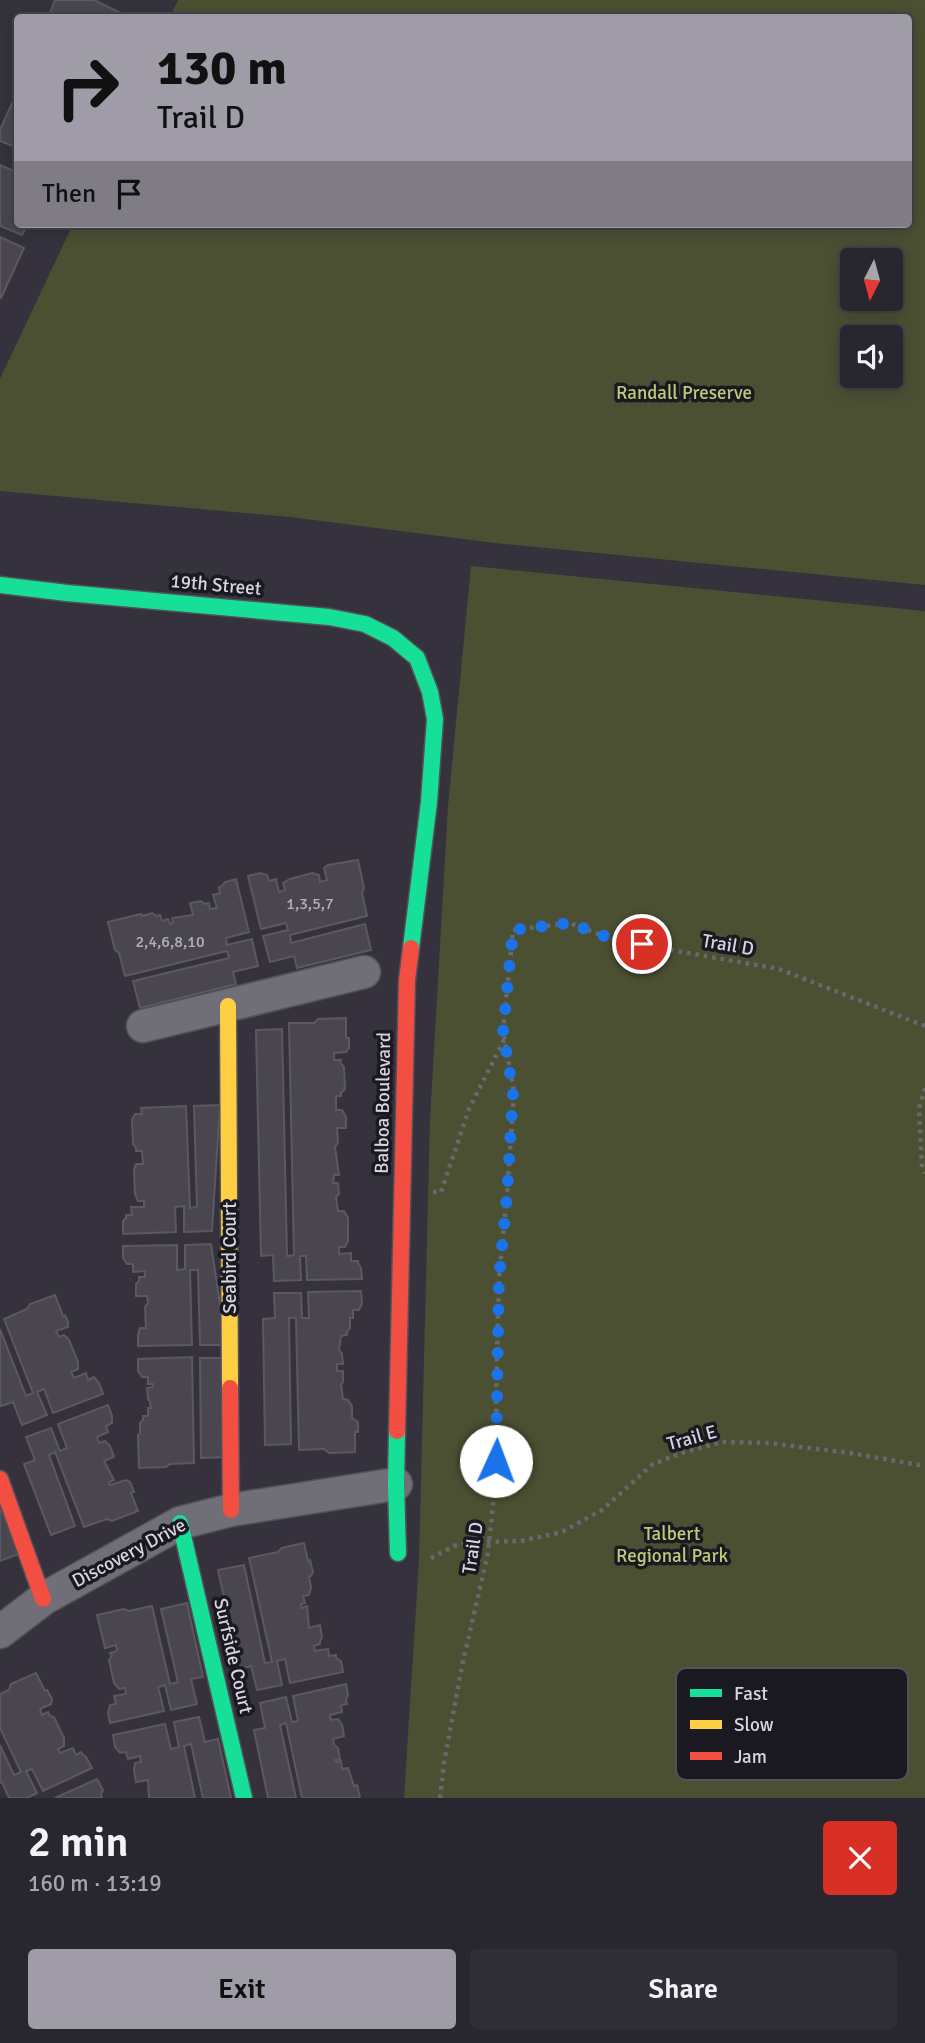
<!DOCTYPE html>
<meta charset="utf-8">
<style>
:root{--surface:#28262e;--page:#302e36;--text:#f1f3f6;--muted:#a5a5aa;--line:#44434a;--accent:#9f9ca8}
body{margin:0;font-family:Signika,sans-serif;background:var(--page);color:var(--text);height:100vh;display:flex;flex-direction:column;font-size:26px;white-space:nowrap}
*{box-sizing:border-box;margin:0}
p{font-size:23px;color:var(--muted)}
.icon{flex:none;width:38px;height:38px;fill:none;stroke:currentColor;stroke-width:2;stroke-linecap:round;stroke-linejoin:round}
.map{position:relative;height:1798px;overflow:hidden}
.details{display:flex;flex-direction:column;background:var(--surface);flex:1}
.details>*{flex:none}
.banner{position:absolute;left:14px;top:14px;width:898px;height:214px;border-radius:7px;box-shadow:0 4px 18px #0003,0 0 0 2px var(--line);background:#9f9ca8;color:#111;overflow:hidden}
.needle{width:46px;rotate:186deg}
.buttons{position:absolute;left:840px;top:248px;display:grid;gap:14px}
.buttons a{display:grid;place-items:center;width:63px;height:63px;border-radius:7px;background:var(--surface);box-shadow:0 4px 18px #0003,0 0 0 2px var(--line);font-size:35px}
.pin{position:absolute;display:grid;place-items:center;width:60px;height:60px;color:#fff;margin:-30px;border:4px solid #fff;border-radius:50%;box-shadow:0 2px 7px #0007}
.me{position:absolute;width:77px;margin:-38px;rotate:2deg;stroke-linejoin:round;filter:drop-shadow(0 0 5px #0008)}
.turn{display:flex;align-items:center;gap:24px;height:147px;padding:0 28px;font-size:32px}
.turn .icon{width:91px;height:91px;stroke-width:2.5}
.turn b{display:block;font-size:49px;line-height:60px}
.then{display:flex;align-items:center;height:66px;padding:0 28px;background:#0003;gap:14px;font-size:26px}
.round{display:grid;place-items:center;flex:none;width:74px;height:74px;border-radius:7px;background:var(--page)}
.summary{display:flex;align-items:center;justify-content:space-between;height:119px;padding:0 28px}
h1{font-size:42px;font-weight:600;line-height:52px}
.cta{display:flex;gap:14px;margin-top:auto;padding:14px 28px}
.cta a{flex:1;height:80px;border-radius:7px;background:var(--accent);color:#111;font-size:28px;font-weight:600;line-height:80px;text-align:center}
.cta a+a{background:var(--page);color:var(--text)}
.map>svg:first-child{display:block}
.green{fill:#4b5033;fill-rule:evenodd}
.building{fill:#4a4650;stroke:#5b5862;stroke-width:2}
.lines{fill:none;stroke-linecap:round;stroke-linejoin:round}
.street-casing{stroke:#525059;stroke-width:35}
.fast-casing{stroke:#525059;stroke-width:19}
.slow-casing{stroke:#525059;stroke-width:19}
.jam-casing{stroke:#525059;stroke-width:19}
.path{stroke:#6a686f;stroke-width:4.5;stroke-dasharray:3.5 5;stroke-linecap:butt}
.street{stroke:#706e76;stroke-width:32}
.fast{stroke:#16e098;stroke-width:16}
.slow{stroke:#ffcf43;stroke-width:16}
.jam{stroke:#f24e42;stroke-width:16}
.route{stroke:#1a73e8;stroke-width:12;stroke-dasharray:0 21.6}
.labels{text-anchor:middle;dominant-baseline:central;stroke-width:7;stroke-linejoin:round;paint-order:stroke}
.number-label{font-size:16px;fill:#b4b1bd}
.park-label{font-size:19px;fill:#bdca77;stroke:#1a1820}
.street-label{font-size:19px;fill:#d8d5e1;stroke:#1a1820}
.key{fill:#1a1820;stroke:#53515a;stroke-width:2}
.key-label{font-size:19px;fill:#d8d5e1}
</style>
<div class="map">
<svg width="925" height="1798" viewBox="0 0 925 1798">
<rect width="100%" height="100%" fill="#35323d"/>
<g class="green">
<path d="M 178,0 L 925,0 L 925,585 L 495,543 L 290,517 L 0,491 L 0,379 L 73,224 L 908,224 L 908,18 L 170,17 ZM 852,261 L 891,261 L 891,299 L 852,299 ZM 852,338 L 891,338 L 891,376 L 852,376 Z"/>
<polygon points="471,566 925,611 925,1798 404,1798 419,1561 430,1120 448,806"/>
</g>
<g class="building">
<polygon points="55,0 94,0 125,15 124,18 48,18"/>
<polygon points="13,101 18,103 18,148 0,141 0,130"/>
<polygon points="0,165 18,173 18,224 28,224 22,235 0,226"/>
<polygon points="0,237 24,248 1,298 0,297"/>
<polygon points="358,860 364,888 362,893 367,916 290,935 291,943 365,924 371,950 297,968 294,956 270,962 263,936 288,930 286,923 261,929 248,876 260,873 267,875 269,881 276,879 279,892 285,890 283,883 290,879 312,873 319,875 320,882 327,880 324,868 328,865"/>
<polygon points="236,879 249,932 226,938 227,945 252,939 258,966 233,972 236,984 140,1008 133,981 229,958 227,951 125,976 119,953 115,950 108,922 141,914 142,916 152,913 156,916 160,915 162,921 168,919 170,924 173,923 172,918 193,915 190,903 201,901 205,904 209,903 210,909 217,908 213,895 220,893 219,887 222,886 225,882"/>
<polygon points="346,1018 346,1038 349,1038 349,1048 346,1052 334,1053 334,1060 341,1060 340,1062 344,1067 345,1089 341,1093 341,1096 336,1096 336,1110 342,1110 346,1117 346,1128 337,1128 338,1143 335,1147 339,1175 334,1175 333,1183 338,1183 339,1194 336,1197 338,1211 344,1211 348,1218 348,1241 345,1247 339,1247 339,1254 351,1253 351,1261 358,1261 358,1263 361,1268 362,1279 307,1280 306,1256 300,1256 301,1280 274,1281 273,1255 261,1256 256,1030 282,1029 287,1256 294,1255 289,1023 314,1023 318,1019"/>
<polygon points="220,1105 212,1231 184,1232 184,1206 175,1207 176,1232 123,1234 123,1221 126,1218 126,1215 132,1215 131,1207 144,1207 144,1201 138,1201 135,1194 134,1170 136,1164 143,1164 142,1151 136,1151 136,1148 133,1144 132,1120 135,1114 142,1114 141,1108 186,1106 190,1208 197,1207 194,1106"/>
<polygon points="211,1244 226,1345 200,1345 198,1270 190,1270 192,1345 138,1346 138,1335 140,1328 146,1328 145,1307 148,1303 147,1296 136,1296 136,1284 139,1281 139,1277 145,1277 145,1271 133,1272 133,1264 127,1264 123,1258 123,1246 177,1245 177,1270 185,1269 185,1245"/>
<polygon points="361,1291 362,1303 359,1310 353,1310 353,1318 350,1318 350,1328 347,1332 347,1335 341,1336 339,1350 342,1354 343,1364 337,1364 337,1371 343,1371 343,1382 341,1385 343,1399 348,1400 352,1406 352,1418 358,1422 358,1432 355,1432 355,1452 329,1453 324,1449 299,1450 296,1318 289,1318 291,1444 265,1445 263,1319 275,1318 274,1293 301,1293 302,1318 309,1318 308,1292"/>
<polygon points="55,1295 63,1316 65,1315 68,1322 68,1327 56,1331 59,1337 64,1335 69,1340 78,1362 78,1369 71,1372 74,1378 86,1373 88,1380 94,1377 99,1383 103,1394 53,1413 44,1389 37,1392 47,1415 22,1425 13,1402 1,1406 0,1403 0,1329 26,1396 33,1393 4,1319 27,1309 30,1304"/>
<polygon points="192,1357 194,1463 170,1464 166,1467 139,1468 138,1435 140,1434 140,1423 143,1420 143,1416 148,1416 148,1408 151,1408 150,1402 148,1399 147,1388 153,1387 153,1384 148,1384 148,1377 142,1377 138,1371 138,1359"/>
<polygon points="200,1358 226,1358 228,1457 201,1458"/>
<polygon points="108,1405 112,1416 112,1423 106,1426 108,1432 97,1437 99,1443 105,1441 110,1446 114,1457 104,1461 114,1480 109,1482 110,1485 126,1480 130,1482 134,1492 131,1493 138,1511 112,1521 107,1519 84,1527 55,1452 49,1455 75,1526 51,1535 24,1464 35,1460 26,1437 51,1428 60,1451 67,1448 58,1424"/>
<polygon points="0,1506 19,1554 0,1561"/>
<polygon points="304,1543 308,1561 310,1560 313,1572 311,1576 309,1576 311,1588 309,1595 303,1596 305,1603 301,1604 301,1608 307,1606 309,1628 320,1625 322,1637 320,1641 320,1644 314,1646 315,1651 328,1649 329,1656 336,1655 336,1658 341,1661 343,1672 290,1683 285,1659 277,1661 282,1685 257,1690 251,1666 240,1669 218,1570 244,1565 265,1663 272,1662 249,1558 278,1552 282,1548"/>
<polygon points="187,1603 203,1677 191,1679 197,1704 171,1710 165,1685 158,1687 164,1711 110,1723 108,1713 110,1705 116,1704 114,1696 126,1694 125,1688 119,1689 114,1683 109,1660 112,1656 110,1653 117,1651 116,1645 105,1648 97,1615 124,1609 129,1611 152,1606 170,1684 178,1682 161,1609"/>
<polygon points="36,1673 45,1691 47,1690 52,1699 51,1704 40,1709 42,1715 48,1712 50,1716 54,1717 64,1738 64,1746 58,1749 60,1753 73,1748 76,1755 81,1752 83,1755 86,1757 92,1768 43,1791 32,1769 26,1771 37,1793 27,1798 9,1798 2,1782 0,1783 0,1745 14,1775 21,1772 0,1728 0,1694 9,1690 11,1684"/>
<polygon points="346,1684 348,1695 346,1700 347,1704 341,1705 342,1712 330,1715 331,1720 338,1719 342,1725 344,1736 333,1739 334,1745 338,1748 340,1759 335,1760 336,1762 341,1761 342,1769 348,1768 354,1786 357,1785 360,1798 302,1798 286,1723 280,1725 296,1798 268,1798 254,1730 265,1728 260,1703 286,1697 292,1722 298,1721 293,1696"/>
<polygon points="199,1717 205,1742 218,1739 231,1798 203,1798 191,1744 184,1746 195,1798 149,1798 148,1780 136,1782 134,1770 135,1763 141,1762 140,1756 128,1759 126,1752 120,1753 115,1747 113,1735 165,1724 171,1749 179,1747 174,1722"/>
<polygon points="97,1779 103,1790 101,1794 102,1798 55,1798"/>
</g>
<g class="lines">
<defs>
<g id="street">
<polyline points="143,1026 364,972"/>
<polyline points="0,1632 43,1599 180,1523 231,1510 396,1484"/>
</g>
<g id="fast">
<polyline points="0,585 67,593 329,617 365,624 393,638 417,658 430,692 435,719 429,802 411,948"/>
<polyline points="397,1431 396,1484 398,1553"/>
<polyline points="180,1523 244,1798"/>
</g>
<polyline id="slow" points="228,1006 230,1388"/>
<g id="jam">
<polyline points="230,1388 231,1510"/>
<polyline points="397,1431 407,980 411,948"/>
<polyline points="0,1479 43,1599"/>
</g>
</defs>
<use href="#street" class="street-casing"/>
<use href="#fast" class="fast-casing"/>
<use href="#slow" class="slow-casing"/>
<use href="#jam" class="jam-casing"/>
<g class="path">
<polyline points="925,1088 919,1109 922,1168 925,1173"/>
<polyline points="433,1192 441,1192 469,1109 504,1040"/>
<polyline points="431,1558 454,1546 470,1542 521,1541 562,1532 602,1510 653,1464 682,1453 722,1442 769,1443 850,1453 925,1466"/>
<polyline points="440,1798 444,1763 462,1666 488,1553 493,1505 497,1439 496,1399 499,1278 507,1195 514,1092 503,1031 513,930 569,923 615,940 779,969 925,1026"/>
</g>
<use href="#street" class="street"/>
<use href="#fast" class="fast"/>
<use href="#slow" class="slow"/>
<use href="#jam" class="jam"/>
</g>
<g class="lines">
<polyline class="route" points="496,1461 499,1278 507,1195 513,1092 503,1031 513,930 569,923 615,940 642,944"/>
</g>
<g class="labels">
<g class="number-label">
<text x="310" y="904">1,3,5,7</text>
<text x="170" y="942">2,4,6,8,10</text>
</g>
<g class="park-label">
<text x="684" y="393">Randall Preserve</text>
<text x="672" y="1534">Talbert<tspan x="672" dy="22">Regional Park</tspan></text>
</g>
<g class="street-label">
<text transform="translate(216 585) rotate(5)">19th Street</text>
<text transform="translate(728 945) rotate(10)">Trail D</text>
<text transform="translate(383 1103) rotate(-89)">Balboa Boulevard</text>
<text transform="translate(230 1258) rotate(-90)">Seabird Court</text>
<text transform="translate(692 1438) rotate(-15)">Trail E</text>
<text transform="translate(473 1548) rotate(-81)">Trail D</text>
<text transform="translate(129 1553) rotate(-28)">Discovery Drive</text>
<text transform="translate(233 1656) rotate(77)">Surfside Court</text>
</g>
</g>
<rect x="676" y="1668" width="232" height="112" rx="10" class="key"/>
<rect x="690" y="1689" width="32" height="8" fill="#16e098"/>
<rect x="690" y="1720" width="32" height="9" fill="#ffcf43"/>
<rect x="690" y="1752" width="32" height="8" fill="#f24e42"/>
<g class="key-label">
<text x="734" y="1700">Fast</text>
<text x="734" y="1731">Slow</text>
<text x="734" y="1763">Jam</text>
</g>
</svg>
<div class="buttons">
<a><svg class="needle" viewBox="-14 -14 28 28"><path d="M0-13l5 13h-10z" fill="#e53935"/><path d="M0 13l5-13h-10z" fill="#a5a5aa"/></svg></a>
<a><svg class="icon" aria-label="sound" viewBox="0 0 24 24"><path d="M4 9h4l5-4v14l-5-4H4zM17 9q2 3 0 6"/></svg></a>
</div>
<div class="pin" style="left:642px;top:944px;background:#d93025"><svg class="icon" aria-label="arrive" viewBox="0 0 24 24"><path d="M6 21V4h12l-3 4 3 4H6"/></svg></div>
<svg class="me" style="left:496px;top:1461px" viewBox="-20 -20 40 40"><circle r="19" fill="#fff"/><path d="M0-13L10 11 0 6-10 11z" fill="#1a73e8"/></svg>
<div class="banner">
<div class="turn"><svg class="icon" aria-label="right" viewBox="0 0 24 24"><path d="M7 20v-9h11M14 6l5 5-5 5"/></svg><div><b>130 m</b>Trail D</div></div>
<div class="then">Then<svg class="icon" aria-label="arrive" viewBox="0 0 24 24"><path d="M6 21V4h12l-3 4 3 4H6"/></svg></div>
</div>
</div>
<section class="details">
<div class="summary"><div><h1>2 min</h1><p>160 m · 13:19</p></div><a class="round" style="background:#d93025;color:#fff"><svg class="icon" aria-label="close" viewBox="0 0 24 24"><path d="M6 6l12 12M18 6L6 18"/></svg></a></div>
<div class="cta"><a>Exit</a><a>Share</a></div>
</section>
